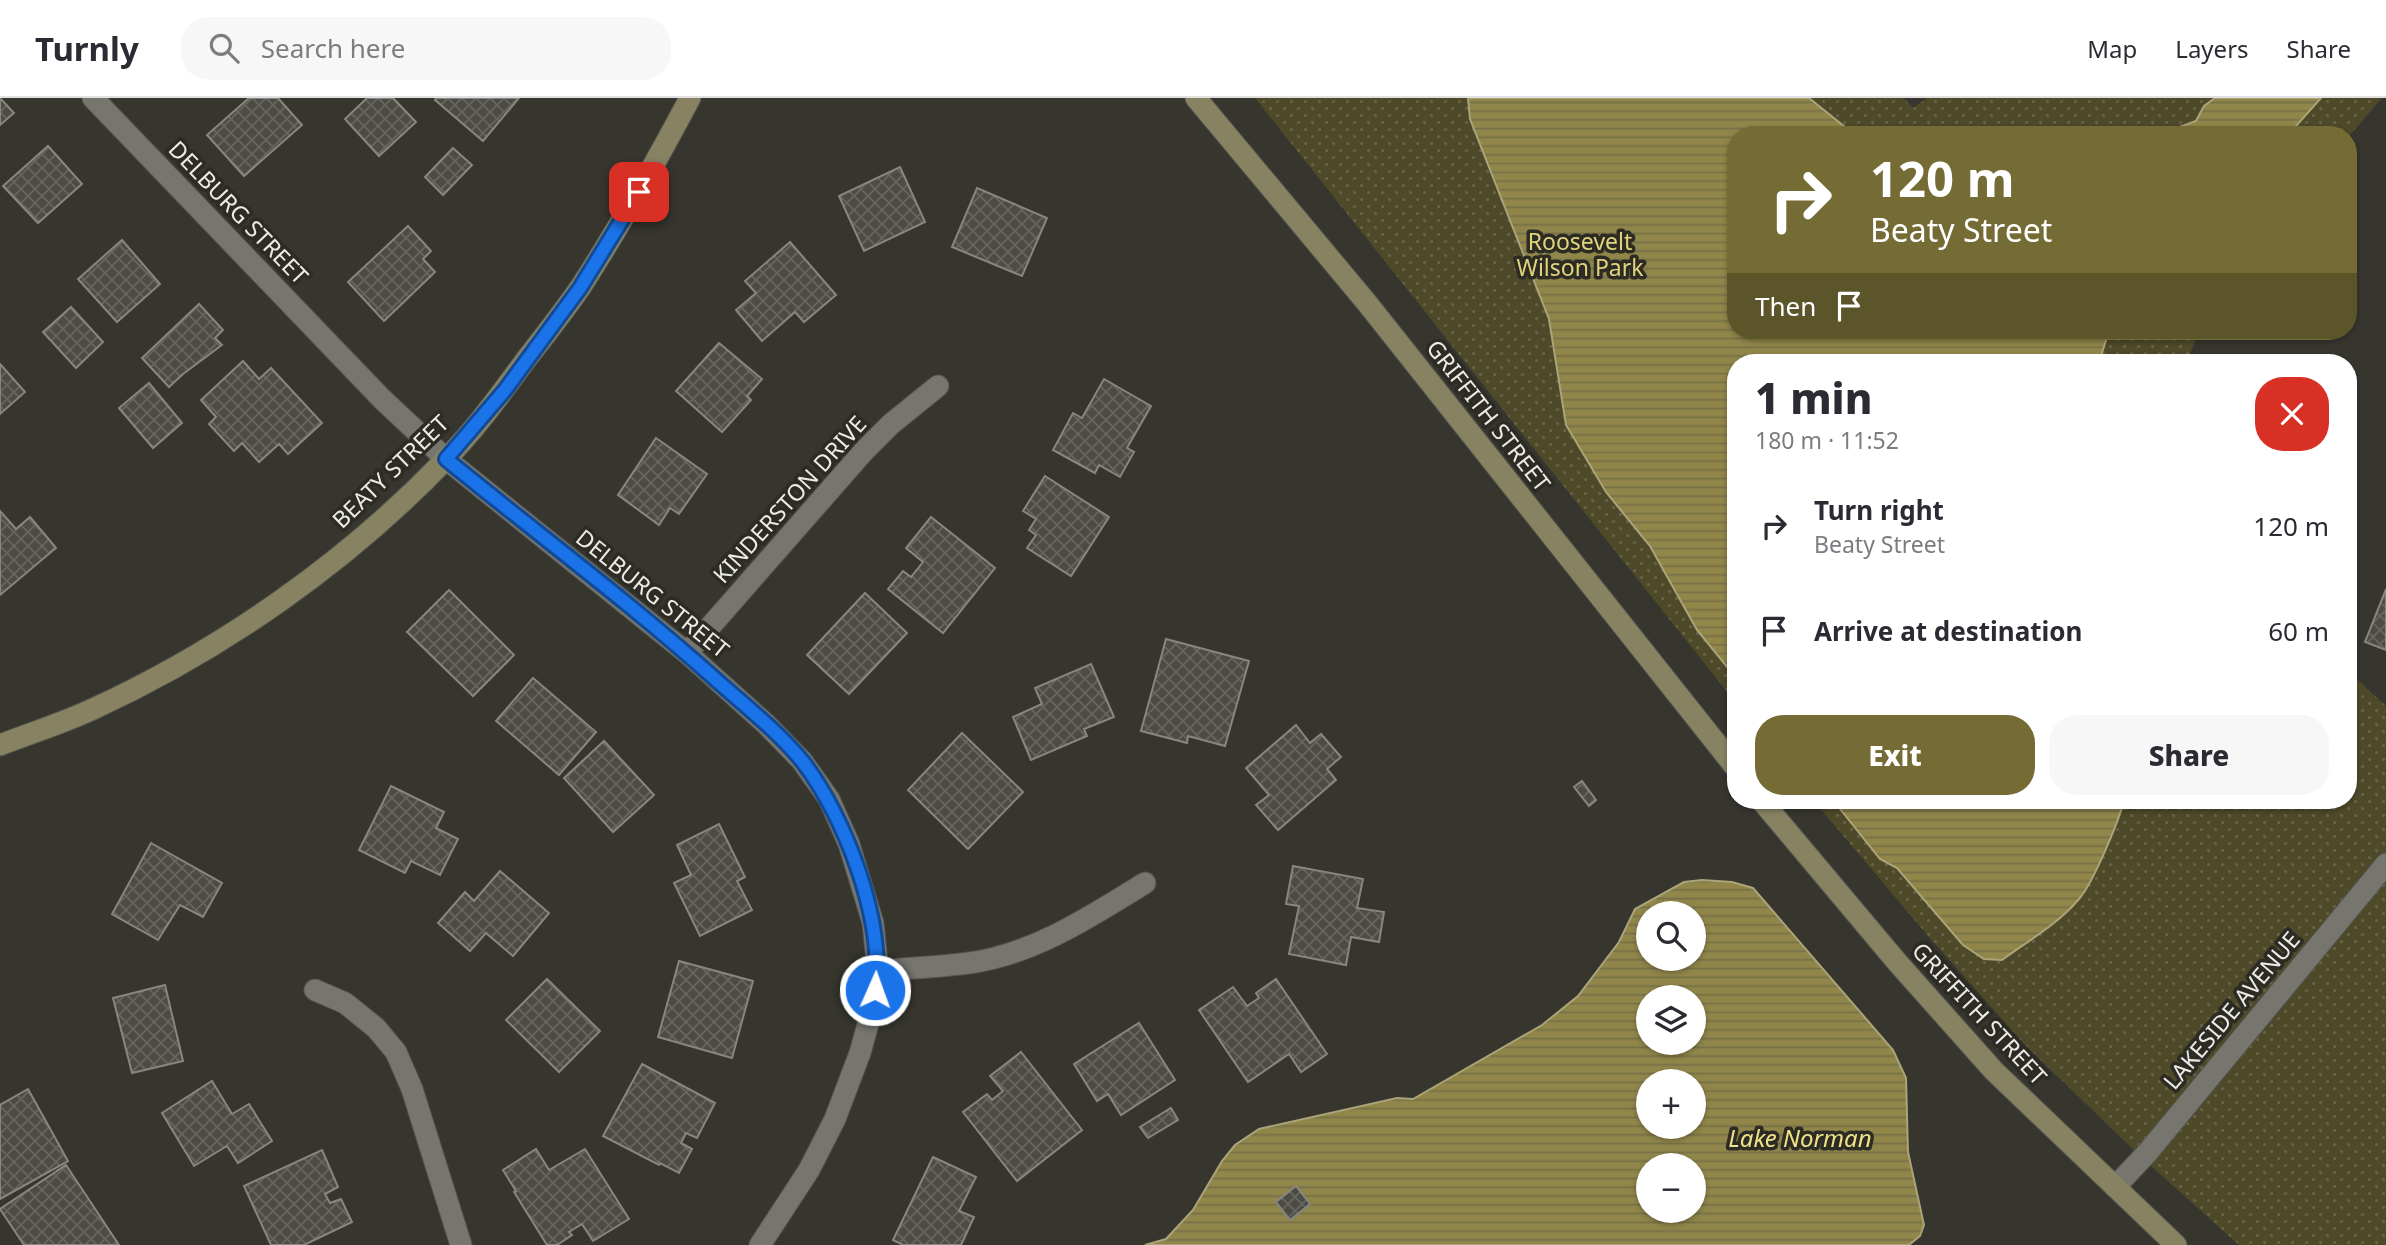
<!DOCTYPE html>
<meta charset="utf-8">
<style>
:root{--surface:#fff;--page:#f7f7f7;--text:#2b2b33;--muted:#7c7c81;--line:#e1e1e2;--accent:#746b35}
body{margin:0;font-family:"Noto Sans",sans-serif;background:var(--page);color:var(--text);height:100vh;display:flex;flex-direction:column;font-size:26px;white-space:nowrap}
*{box-sizing:border-box;margin:0}
p{font-size:23px;color:var(--muted)}
.icon{flex:none;width:38px;height:38px;fill:none;stroke:currentColor;stroke-width:2;stroke-linecap:round;stroke-linejoin:round}
.map{position:relative;flex:1;overflow:hidden}
.side{position:absolute;left:1727px;top:256px;width:630px;height:455px;display:flex;flex-direction:column;background:var(--surface);border-radius:28px;box-shadow:0 2px 5px #0004}
.side>*{flex:none}
.guide{position:absolute;left:1727px;top:28px;width:630px;height:214px;border-radius:28px;box-shadow:0 2px 5px #0004;background:#746b35;color:#fff;overflow:hidden}
.fabs{position:absolute;left:1636px;top:803px;display:grid;gap:14px}
.fabs a{display:grid;place-items:center;width:70px;height:70px;border-radius:50%;background:var(--surface);box-shadow:0 2px 5px #0004;font-size:35px}
.pin{position:absolute;display:grid;place-items:center;width:60px;height:60px;color:#fff;margin:-30px;border-radius:14px;box-shadow:0 4px 10px #0006}
.me{position:absolute;width:77px;margin:-38px;rotate:2deg;stroke-linejoin:round;filter:drop-shadow(0 0 5px #0008)}
.turn{display:flex;align-items:center;gap:24px;height:147px;padding:0 28px;font-size:32px}
.turn .icon{width:91px;height:91px;stroke-width:2.5}
.turn b{display:block;font-size:49px;line-height:60px}
.then{display:flex;align-items:center;height:66px;padding:0 28px;background:#0003;gap:14px;font-size:26px}
.round{display:grid;place-items:center;flex:none;width:74px;height:74px;border-radius:28px;background:var(--page)}
.headline{display:flex;align-items:center;justify-content:space-between;height:119px;padding:0 28px}
h1{font-size:42px;font-weight:800;line-height:52px}
.cta{display:flex;gap:14px;margin-top:auto;padding:14px 28px}
.cta a{flex:1;height:80px;border-radius:28px;background:var(--accent);color:#fff;font-size:28px;font-weight:800;line-height:80px;text-align:center}
.cta a+a{background:var(--page);color:var(--text)}
ul{padding:0;list-style:none}
li{display:flex;align-items:center;gap:21px;height:105px;padding:0 28px}
li div{flex:1}
li b{display:block;font-size:26px}
li em{font-style:normal}
header{display:flex;align-items:center;gap:42px;box-sizing:border-box;height:98px;padding:0 35px;background:var(--surface);border-bottom:2px solid var(--line)}
header strong{font-size:33px}
nav{display:flex;gap:38px;margin-inline-start:auto;font-size:24px}
.search{width:490px;height:63px;background:var(--page);display:flex;align-items:center;gap:18px;box-sizing:border-box;padding:0 24px;border-radius:28px;color:var(--muted);font-size:26px}
.map>svg:first-child{display:block}
.grass{fill:url(#grass-dots)}
.water{fill:url(#water-rules);stroke:#aca479;stroke-width:2;fill-rule:evenodd}
.building{fill:url(#building-cross-hatch);stroke:#87867f;stroke-width:2}
.lines{fill:none;stroke-linecap:round;stroke-linejoin:round}
.street-casing{stroke:#53524c;stroke-width:23}
.secondary-casing{stroke:#53524c;stroke-width:23}
.street{stroke:#76756e;stroke-width:21}
.secondary{stroke:#878262;stroke-width:21}
.route-casing{stroke:#114b97;stroke-width:18}
.route{stroke:#1a73e8;stroke-width:12}
.labels{text-anchor:middle;dominant-baseline:central;stroke-width:7;stroke-linejoin:round;paint-order:stroke}
.street-label{font-size:23px;fill:#ecebe7;stroke:#2c2b24}
.park-label{font-size:23px;fill:#e1d37a;stroke:#2c2b24}
.water-label{font-size:24px;font-style:italic;fill:#efe188;stroke:#2c2b24}
</style>
<header>
<strong>Turnly</strong>
<div class="search"><svg class="icon" aria-label="search" viewBox="0 0 24 24"><circle cx="10" cy="10" r="6"/><path d="M15 15l6 6"/></svg>Search here</div>
<nav><a>Map</a><a>Layers</a><a>Share</a></nav>
</header>
<div class="map">
<svg width="2386" height="1147" viewBox="0 0 2386 1147">
<defs>
<pattern id="grass-dots" width="8" height="8" patternUnits="userSpaceOnUse" patternTransform="scale(1.75)"><rect width="8" height="8" fill="#4e4929"/><path d="M2 2h.1M6 6h.1" fill="none" stroke="#686348" stroke-width="1.8" stroke-linecap="round"/></pattern>
<pattern id="water-rules" width="6" height="5" patternUnits="userSpaceOnUse" patternTransform="scale(1.75)"><rect width="6" height="5" fill="#90864a"/><path d="M0 2.5h6" fill="none" stroke="#767048"/></pattern>
<pattern id="building-cross-hatch" width="8" height="8" patternUnits="userSpaceOnUse" patternTransform="scale(1.75)"><rect width="8" height="8" fill="#4c4b44"/><path d="M0 0l8 8M0 8l8-8" fill="none" stroke="#66655f"/></pattern>
</defs>
<rect width="100%" height="100%" fill="#36352e"/>
<g class="grass">
<polygon points="1255,0 1904,0 1913,10 1927,0 2382,0 2349,38 1736,37 1736,233 2199,233 2187,264 1736,264 1736,605"/>
<polygon points="2349,574 2386,608 2386,1147 2239,1147 2142,1060 2024,946 1928,838 1813,702 2348,702"/>
</g>
<g class="water">
<polygon points="1468,0 1809,0 1855,37 1736,37 1736,233 2109,233 2099,264 1736,264 1736,580 1697,532 1650,448 1606,394 1566,327 1549,221 1470,21"/>
<polygon points="2215,0 2321,0 2288,37 2158,37 2196,23 2204,8"/>
<path d="M 1833,702 L 2124,702 C 2119,723 2093,785 2079,801 C 2058,826 2028,843 2002,862 L 1984,861 L 1963,847 L 1897,770 L 1880,761 Z"/>
<path d="M 1702,782 L 1732,784 L 1753,790 L 1893,952 L 1906,980 L 1908,1054 L 1924,1127 L 1920,1138 L 1909,1147 L 1145,1147 L 1166,1141 L 1193,1112 L 1222,1063 L 1235,1047 L 1259,1031 L 1397,1000 L 1413,1001 L 1542,927 L 1578,898 L 1619,844 L 1635,811 L 1684,784 ZM 1648,816 L 1694,816 L 1694,861 L 1648,861 ZM 1648,900 L 1694,900 L 1694,945 L 1648,945 ZM 1648,984 L 1694,984 L 1694,1029 L 1648,1029 ZM 1648,1068 L 1694,1068 L 1694,1113 L 1648,1113 Z"/>
</g>
<g class="building">
<polygon points="0,0 14,15 0,27"/>
<polygon points="249,0 278,0 302,27 244,78 207,37"/>
<polygon points="367,0 393,0 416,24 379,58 345,21"/>
<polygon points="436,0 519,0 483,43 435,2"/>
<polygon points="48,48 82,86 38,125 3,88"/>
<polygon points="453,50 472,67 443,97 425,79"/>
<polygon points="900,69 925,124 864,153 839,98"/>
<polygon points="977,90 1047,120 1022,178 952,149"/>
<polygon points="408,128 431,153 423,161 435,174 384,223 348,184"/>
<polygon points="122,142 160,186 117,224 78,181"/>
<polygon points="790,144 836,197 804,224 795,214 762,243 736,212 756,195 745,183"/>
<polygon points="199,206 223,232 215,240 222,247 183,276 169,289 142,260"/>
<polygon points="71,209 103,244 76,270 43,234"/>
<polygon points="719,245 762,281 747,298 751,302 722,334 676,293"/>
<polygon points="243,263 259,281 271,270 322,325 288,356 279,346 259,364 242,345 234,353 209,326 216,319 201,302"/>
<polygon points="0,266 25,294 0,316"/>
<polygon points="1104,281 1151,308 1127,350 1134,354 1120,379 1099,367 1095,375 1053,352 1073,315 1082,320"/>
<polygon points="149,285 182,325 153,350 119,310"/>
<polygon points="656,340 707,376 679,416 670,410 659,427 618,397"/>
<polygon points="1045,378 1109,419 1071,478 1027,450 1036,437 1029,432 1036,421 1023,413"/>
<polygon points="0,413 16,431 30,419 56,450 0,497"/>
<polygon points="931,419 995,470 943,535 888,491 903,473 911,479 923,464 906,450"/>
<polygon points="2386,491 2386,552 2365,544"/>
<polygon points="449,492 514,557 473,598 407,534"/>
<polygon points="865,495 907,535 849,596 807,557"/>
<polygon points="1166,541 1249,563 1225,648 1188,638 1187,645 1141,633"/>
<polygon points="1091,566 1114,619 1084,631 1087,638 1031,662 1013,619 1042,606 1035,590"/>
<polygon points="533,580 596,634 559,677 496,623"/>
<polygon points="1296,627 1310,645 1321,636 1341,659 1327,671 1336,682 1278,732 1256,707 1269,697 1246,670"/>
<polygon points="962,635 1023,694 968,751 908,692"/>
<polygon points="604,643 654,697 613,734 564,680"/>
<polygon points="1582,683 1596,702 1589,708 1574,689"/>
<polygon points="391,688 444,714 436,730 458,741 440,777 411,763 405,775 359,752"/>
<polygon points="719,726 745,779 737,783 752,812 700,838 674,785 691,777 677,747"/>
<polygon points="151,745 222,785 203,819 180,807 158,842 112,816"/>
<polygon points="1293,768 1363,781 1357,810 1384,814 1379,844 1351,839 1346,867 1289,856 1299,808 1286,806"/>
<polygon points="500,773 549,815 513,858 486,835 470,853 438,825 465,794 474,803"/>
<polygon points="679,863 753,883 732,960 658,939"/>
<polygon points="547,881 600,933 559,974 506,922"/>
<polygon points="1276,881 1327,956 1301,974 1289,956 1248,984 1199,912 1233,889 1247,908 1259,900 1256,895"/>
<polygon points="165,887 183,963 132,975 113,900"/>
<polygon points="1139,925 1175,982 1121,1017 1108,996 1097,1003 1074,966"/>
<polygon points="1021,954 1082,1032 1017,1083 963,1014 987,996 992,1002 1003,993 990,978"/>
<polygon points="642,966 715,1005 697,1040 686,1035 681,1045 692,1051 679,1075 660,1065 659,1067 603,1038"/>
<polygon points="212,983 232,1016 249,1006 272,1043 238,1065 227,1048 194,1068 162,1015"/>
<polygon points="28,991 68,1063 0,1101 0,1007"/>
<polygon points="1171,1010 1178,1022 1148,1040 1140,1029"/>
<polygon points="536,1051 549,1072 585,1051 629,1121 593,1143 582,1126 569,1134 572,1137 557,1147 547,1147 514,1094 516,1093 503,1072"/>
<polygon points="322,1052 338,1089 325,1096 330,1105 341,1101 352,1124 304,1147 271,1147 244,1088"/>
<polygon points="933,1059 976,1079 959,1113 974,1119 961,1147 903,1147 893,1142"/>
<polygon points="66,1067 119,1147 24,1147 0,1111"/>
<polygon points="1296,1088 1310,1106 1290,1122 1276,1104"/>
</g>
<g class="lines">
<defs>
<g id="street">
<polyline points="93,0 382,301 446,361 687,555 767,627 802,663 829,701 849,746 873,825 878,873 872,912 860,955 835,1021 809,1072 760,1147"/>
<polyline points="687,555 864,353 891,326 938,288"/>
<path d="M 878,873 C 908,870 939,869 969,865 C 1034,856 1090,819 1145,785"/>
<polyline points="315,892 345,905 376,930 396,954 412,991 461,1147"/>
<polyline points="2115,1089 2148,1054 2386,766"/>
</g>
<g id="secondary">
<polyline points="1196,0 1367,205 1736,670"/>
<path d="M 0,647 C 31,635 63,625 93,611 C 223,551 346,465 445,362 C 476,331 502,294 528,259 C 546,236 565,212 582,187 C 621,126 656,64 690,0"/>
<polyline points="1761,702 1897,864 1994,973 2176,1147"/>
</g>
</defs>
<use href="#street" class="street-casing"/>
<use href="#secondary" class="secondary-casing"/>
<use href="#street" class="street"/>
<use href="#secondary" class="secondary"/>
</g>
<g class="lines">
<defs>
<path id="route" d="M 639,94 L 580,190 L 505,292 L 446,361 C 535,434 628,503 714,580 C 744,607 778,633 803,664 C 845,719 885,823 875,892"/>
</defs>
<use href="#route" class="route-casing"/>
<use href="#route" class="route"/>
</g>
<g class="labels">
<g class="street-label">
<text transform="translate(239 114) rotate(46)">DELBURG STREET</text>
<text transform="translate(1489 317) rotate(52)">GRIFFITH STREET</text>
<text transform="translate(390 373) rotate(-44)">BEATY STREET</text>
<text transform="translate(789 401) rotate(-48)">KINDERSTON DRIVE</text>
<text transform="translate(653 495) rotate(39)">DELBURG STREET</text>
<text transform="translate(2231 912) rotate(-50)">LAKESIDE AVENUE</text>
<text transform="translate(1980 915) rotate(47)">GRIFFITH STREET</text>
</g>
<g class="park-label">
<text x="1580" y="143">Roosevelt<tspan x="1580" dy="26">Wilson Park</tspan></text>
</g>
<g class="water-label">
<text x="1800" y="1039">Lake Norman</text>
</g>
</g>
</svg>
<div class="fabs">
<a><svg class="icon" aria-label="search" viewBox="0 0 24 24"><circle cx="10" cy="10" r="6"/><path d="M15 15l6 6"/></svg></a>
<a><svg class="icon" aria-label="layers" viewBox="0 0 24 24"><path d="M12 4l9 5-9 5-9-5zM3 14l9 5 9-5"/></svg></a>
<a>+</a>
<a>−</a>
</div>
<div class="pin" style="left:639px;top:94px;background:#d93025"><svg class="icon" aria-label="arrive" viewBox="0 0 24 24"><path d="M6 21V4h12l-3 4 3 4H6"/></svg></div>
<svg class="me" style="left:875px;top:892px" viewBox="-20 -20 40 40"><circle r="17" fill="#1a73e8" stroke="#fff" stroke-width="3"/><path d="M0-11L8 9 0 5-8 9z" fill="#fff"/></svg>
<div class="guide">
<div class="turn"><svg class="icon" aria-label="right" viewBox="0 0 24 24"><path d="M7 20v-9h11M14 6l5 5-5 5"/></svg><div><b>120 m</b>Beaty Street</div></div>
<div class="then">Then<svg class="icon" aria-label="arrive" viewBox="0 0 24 24"><path d="M6 21V4h12l-3 4 3 4H6"/></svg></div>
</div>
<section class="side">
<div class="headline"><div><h1>1 min</h1><p>180 m · 11:52</p></div><a class="round" style="background:#d93025;color:#fff"><svg class="icon" aria-label="close" viewBox="0 0 24 24"><path d="M6 6l12 12M18 6L6 18"/></svg></a></div>
<ul>
<li><svg class="icon" aria-label="right" viewBox="0 0 24 24"><path d="M7 20v-9h11M14 6l5 5-5 5"/></svg><div><b>Turn right</b><p>Beaty Street</p></div><em>120 m</em></li>
<li><svg class="icon" aria-label="arrive" viewBox="0 0 24 24"><path d="M6 21V4h12l-3 4 3 4H6"/></svg><div><b>Arrive at destination</b></div><em>60 m</em></li>
</ul>
<div class="cta"><a>Exit</a><a>Share</a></div>
</section>
</div>
